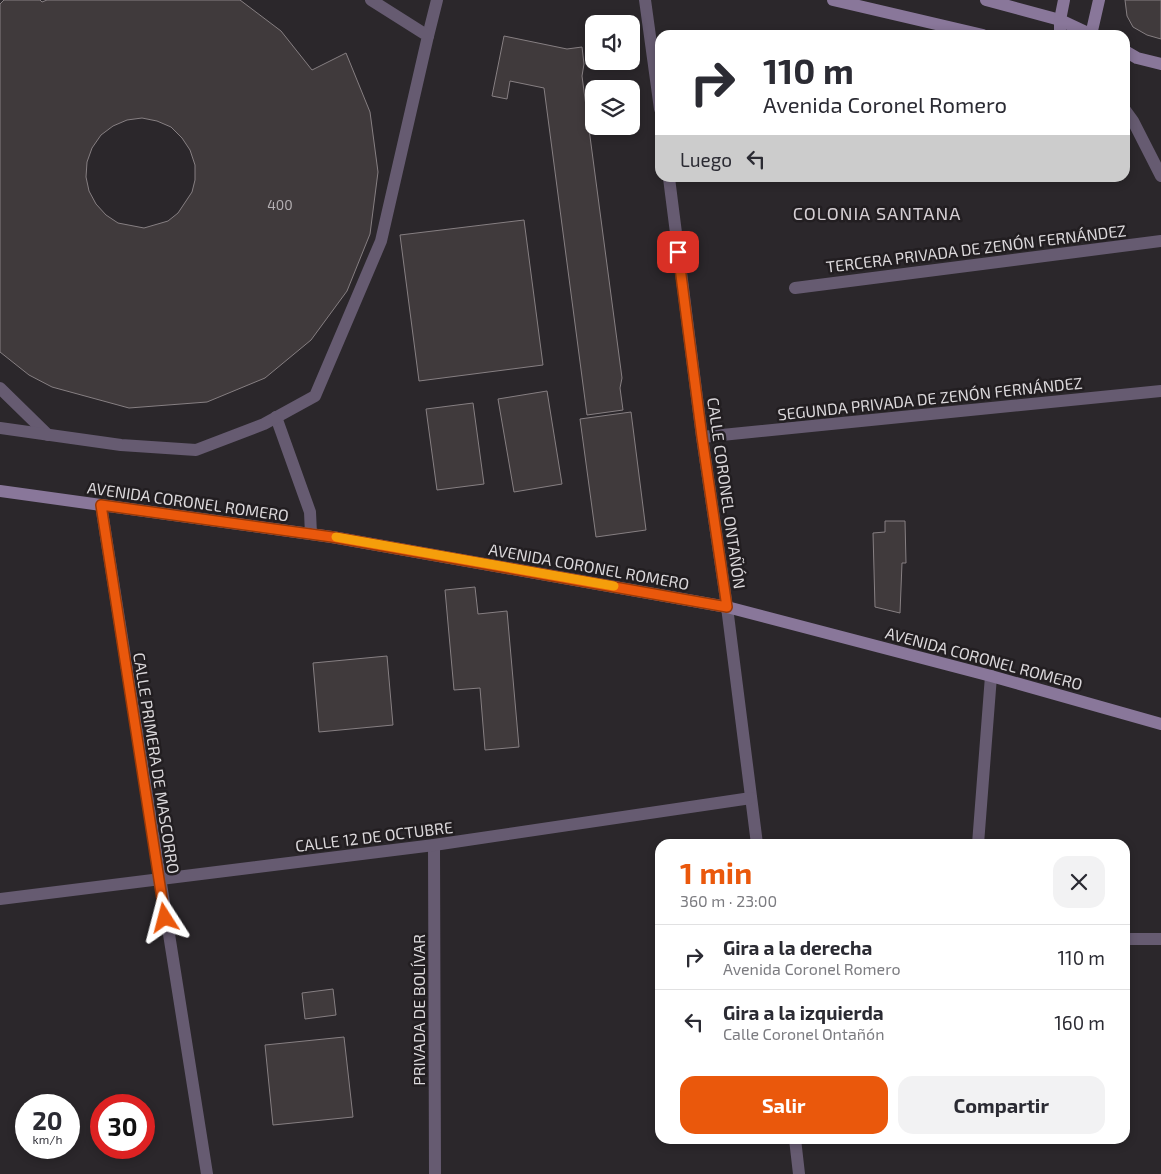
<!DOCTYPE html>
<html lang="es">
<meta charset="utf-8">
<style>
:root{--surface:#fff;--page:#f2f2f3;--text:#2b2b33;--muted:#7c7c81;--line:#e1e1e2;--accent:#ea580c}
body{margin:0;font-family:"Exo 2",sans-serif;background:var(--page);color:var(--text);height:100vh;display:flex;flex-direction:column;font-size:19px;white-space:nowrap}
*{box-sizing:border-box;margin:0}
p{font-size:16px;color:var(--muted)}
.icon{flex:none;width:28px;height:28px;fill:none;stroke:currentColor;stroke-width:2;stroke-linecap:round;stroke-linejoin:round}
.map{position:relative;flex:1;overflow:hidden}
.details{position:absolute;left:655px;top:839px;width:475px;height:305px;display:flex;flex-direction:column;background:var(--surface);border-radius:15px;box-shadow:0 2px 8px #0003}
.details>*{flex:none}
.banner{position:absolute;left:655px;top:30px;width:475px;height:152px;border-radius:15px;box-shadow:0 2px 8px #0003;background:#fff;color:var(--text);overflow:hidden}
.fabs{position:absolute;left:585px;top:15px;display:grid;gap:10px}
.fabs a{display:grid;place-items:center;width:55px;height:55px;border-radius:10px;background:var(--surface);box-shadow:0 2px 8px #0003;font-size:25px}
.speed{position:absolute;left:15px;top:1094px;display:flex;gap:10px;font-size:25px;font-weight:700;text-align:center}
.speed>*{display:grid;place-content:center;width:65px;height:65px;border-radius:50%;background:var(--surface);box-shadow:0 2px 8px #0003;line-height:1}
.speed small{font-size:12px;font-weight:400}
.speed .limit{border:8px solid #d22;background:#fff;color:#111}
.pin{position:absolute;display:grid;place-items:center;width:42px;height:42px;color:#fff;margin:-21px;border-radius:10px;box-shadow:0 2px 8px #0006}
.me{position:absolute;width:55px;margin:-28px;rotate:351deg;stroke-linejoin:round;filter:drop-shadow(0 0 4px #0008)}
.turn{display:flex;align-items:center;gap:18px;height:105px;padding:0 25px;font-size:22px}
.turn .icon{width:65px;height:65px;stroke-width:2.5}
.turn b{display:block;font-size:35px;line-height:42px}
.then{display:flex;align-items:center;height:48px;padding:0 25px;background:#0003;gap:10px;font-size:19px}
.round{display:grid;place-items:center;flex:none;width:52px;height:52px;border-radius:15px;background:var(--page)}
.overview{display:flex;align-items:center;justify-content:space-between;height:85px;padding:0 25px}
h1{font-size:30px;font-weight:700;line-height:38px;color:var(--accent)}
.cta{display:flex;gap:10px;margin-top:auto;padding:10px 25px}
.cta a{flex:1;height:58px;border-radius:15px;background:var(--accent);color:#fff;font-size:20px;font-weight:700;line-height:58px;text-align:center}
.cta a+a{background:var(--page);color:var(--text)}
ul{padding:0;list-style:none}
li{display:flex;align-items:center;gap:15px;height:65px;padding:0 25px;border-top:1px solid var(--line)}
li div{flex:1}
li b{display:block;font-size:19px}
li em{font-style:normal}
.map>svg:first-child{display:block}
.building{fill:#403a3c;stroke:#867f82;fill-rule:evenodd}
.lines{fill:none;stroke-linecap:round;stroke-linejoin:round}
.lane{stroke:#665b71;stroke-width:12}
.street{stroke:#665b71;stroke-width:12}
.secondary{stroke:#89779a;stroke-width:12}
.route-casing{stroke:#983908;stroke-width:12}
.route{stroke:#ea580c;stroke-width:9}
.slow{stroke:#f59e0b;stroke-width:9}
.labels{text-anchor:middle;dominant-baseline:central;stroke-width:5;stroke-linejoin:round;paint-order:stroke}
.number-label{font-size:14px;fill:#b4b0b3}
.street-label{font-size:16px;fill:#dbd8db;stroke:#221e21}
.neighbourhood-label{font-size:18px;letter-spacing:1px;fill:#d5cfd4;stroke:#221e21}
</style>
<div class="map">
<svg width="1161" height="1174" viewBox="0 0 1161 1174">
<rect width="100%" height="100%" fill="#2b272b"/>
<g class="building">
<path d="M 4,0 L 40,0 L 42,2 L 47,0 L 240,0 L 281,31 L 312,70 L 346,53 L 370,112 L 378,172 L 370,234 L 347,291 L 311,340 L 265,378 L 207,402 L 129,408 L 52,387 L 29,375 L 0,352 L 0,4 ZM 142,118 L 157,121 L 171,127 L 182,138 L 190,150 L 195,165 L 195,180 L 192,192 L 178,213 L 168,221 L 144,228 L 118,223 L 106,215 L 96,204 L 89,191 L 86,177 L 87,162 L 92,148 L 101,135 L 113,126 L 127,120 Z"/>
<polygon points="1125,0 1161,0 1161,39 1147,35 1133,27 1127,16"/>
<polygon points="504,36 567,49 582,47 584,64 582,76 622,378 620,388 623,410 587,415 544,88 510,81 507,99 492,96"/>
<polygon points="524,220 543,365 419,381 400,235"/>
<polygon points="547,391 562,484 514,492 498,399"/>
<polygon points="473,403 484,484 437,490 426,409"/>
<polygon points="631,412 646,530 596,537 580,419"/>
<polygon points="885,521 905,521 906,563 902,563 900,613 875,607 873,533 885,532"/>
<polygon points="475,587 478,614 507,611 519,747 485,750 480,688 454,690 445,590"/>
<polygon points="387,656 393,725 319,732 313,663"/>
<polygon points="333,989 336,1015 305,1019 302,993"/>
<polygon points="344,1037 353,1117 273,1125 265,1045"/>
</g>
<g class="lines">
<g class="lane">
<polyline points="428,36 437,0"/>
<polyline points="0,388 48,435"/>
<polyline points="276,417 310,512 311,534"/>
<polyline points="0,428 121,445 196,450 264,424 315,396 381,241 428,36 371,0"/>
</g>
<g class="street">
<polyline points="645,0 660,109"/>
<polyline points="1125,110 1133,121 1161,176"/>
<polyline points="669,178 702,437 727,607 757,844"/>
<polyline points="795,288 1161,241"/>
<polyline points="702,437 1161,391"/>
<polyline points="101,505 207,1174"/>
<polyline points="978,844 991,676"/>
<polyline points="434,845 435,1174"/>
<polyline points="0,899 434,845 751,798"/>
<polyline points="1125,939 1161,939"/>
<polyline points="795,1139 799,1174"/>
</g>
<g class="secondary">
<polyline points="833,0 983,35"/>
<polyline points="986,0 1060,20 1092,35"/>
<polyline points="1060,35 1060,20 1064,0"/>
<polyline points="1091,35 1099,0"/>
<polyline points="1125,51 1137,58 1161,64"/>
<polyline points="0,491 332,537 727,607 991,676 1161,724"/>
</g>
</g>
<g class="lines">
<defs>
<polyline id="route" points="165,918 101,505 332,537 727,607 702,437 678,252"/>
</defs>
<use href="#route" class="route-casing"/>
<use href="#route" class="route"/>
<polyline class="slow" points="336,537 614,586"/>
</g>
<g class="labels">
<g class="number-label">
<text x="280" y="204">400</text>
</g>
<g class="street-label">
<text transform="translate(976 248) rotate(-7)">TERCERA PRIVADA DE ZENÓN FERNÁNDEZ</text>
<text transform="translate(930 398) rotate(-6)">SEGUNDA PRIVADA DE ZENÓN FERNÁNDEZ</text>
<text transform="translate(727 493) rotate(82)">CALLE CORONEL ONTAÑÓN</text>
<text transform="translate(188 501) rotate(8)">AVENIDA CORONEL ROMERO</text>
<text transform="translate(589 566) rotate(10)">AVENIDA CORONEL ROMERO</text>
<text transform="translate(984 658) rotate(15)">AVENIDA CORONEL ROMERO</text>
<text transform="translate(157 763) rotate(81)">CALLE PRIMERA DE MASCORRO</text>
<text transform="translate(374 836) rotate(-7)">CALLE 12 DE OCTUBRE</text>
<text transform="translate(418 1010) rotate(-90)">PRIVADA DE BOLÍVAR</text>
</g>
<g class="neighbourhood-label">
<text x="877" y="213">COLONIA SANTANA</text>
</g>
</g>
</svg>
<div class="fabs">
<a><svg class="icon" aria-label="sound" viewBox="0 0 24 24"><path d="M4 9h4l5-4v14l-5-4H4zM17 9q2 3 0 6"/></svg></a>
<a><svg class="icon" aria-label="layers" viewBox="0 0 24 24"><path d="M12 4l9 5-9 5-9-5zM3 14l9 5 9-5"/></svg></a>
</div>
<div class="speed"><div>20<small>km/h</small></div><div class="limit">30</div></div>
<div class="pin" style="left:678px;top:252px;background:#d93025"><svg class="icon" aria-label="arrive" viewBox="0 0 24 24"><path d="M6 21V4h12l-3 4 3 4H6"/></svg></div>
<svg class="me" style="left:165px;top:918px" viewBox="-20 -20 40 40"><path d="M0-17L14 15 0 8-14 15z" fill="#ea580c" stroke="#fff" stroke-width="4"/></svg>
<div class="banner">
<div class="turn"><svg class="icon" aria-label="right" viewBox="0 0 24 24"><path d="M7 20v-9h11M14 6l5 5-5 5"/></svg><div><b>110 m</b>Avenida Coronel Romero</div></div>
<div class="then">Luego<svg class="icon" aria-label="left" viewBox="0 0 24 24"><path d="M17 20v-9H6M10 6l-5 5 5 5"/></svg></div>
</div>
<section class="details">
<div class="overview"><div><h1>1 min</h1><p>360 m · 23:00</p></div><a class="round"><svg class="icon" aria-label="close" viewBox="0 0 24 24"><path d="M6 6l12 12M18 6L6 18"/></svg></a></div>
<ul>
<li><svg class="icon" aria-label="right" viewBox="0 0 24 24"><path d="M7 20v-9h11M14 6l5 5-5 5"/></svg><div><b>Gira a la derecha</b><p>Avenida Coronel Romero</p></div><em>110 m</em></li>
<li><svg class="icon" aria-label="left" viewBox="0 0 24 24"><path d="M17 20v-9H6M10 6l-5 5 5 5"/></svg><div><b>Gira a la izquierda</b><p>Calle Coronel Ontañón</p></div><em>160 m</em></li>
</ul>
<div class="cta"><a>Salir</a><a>Compartir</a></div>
</section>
</div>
